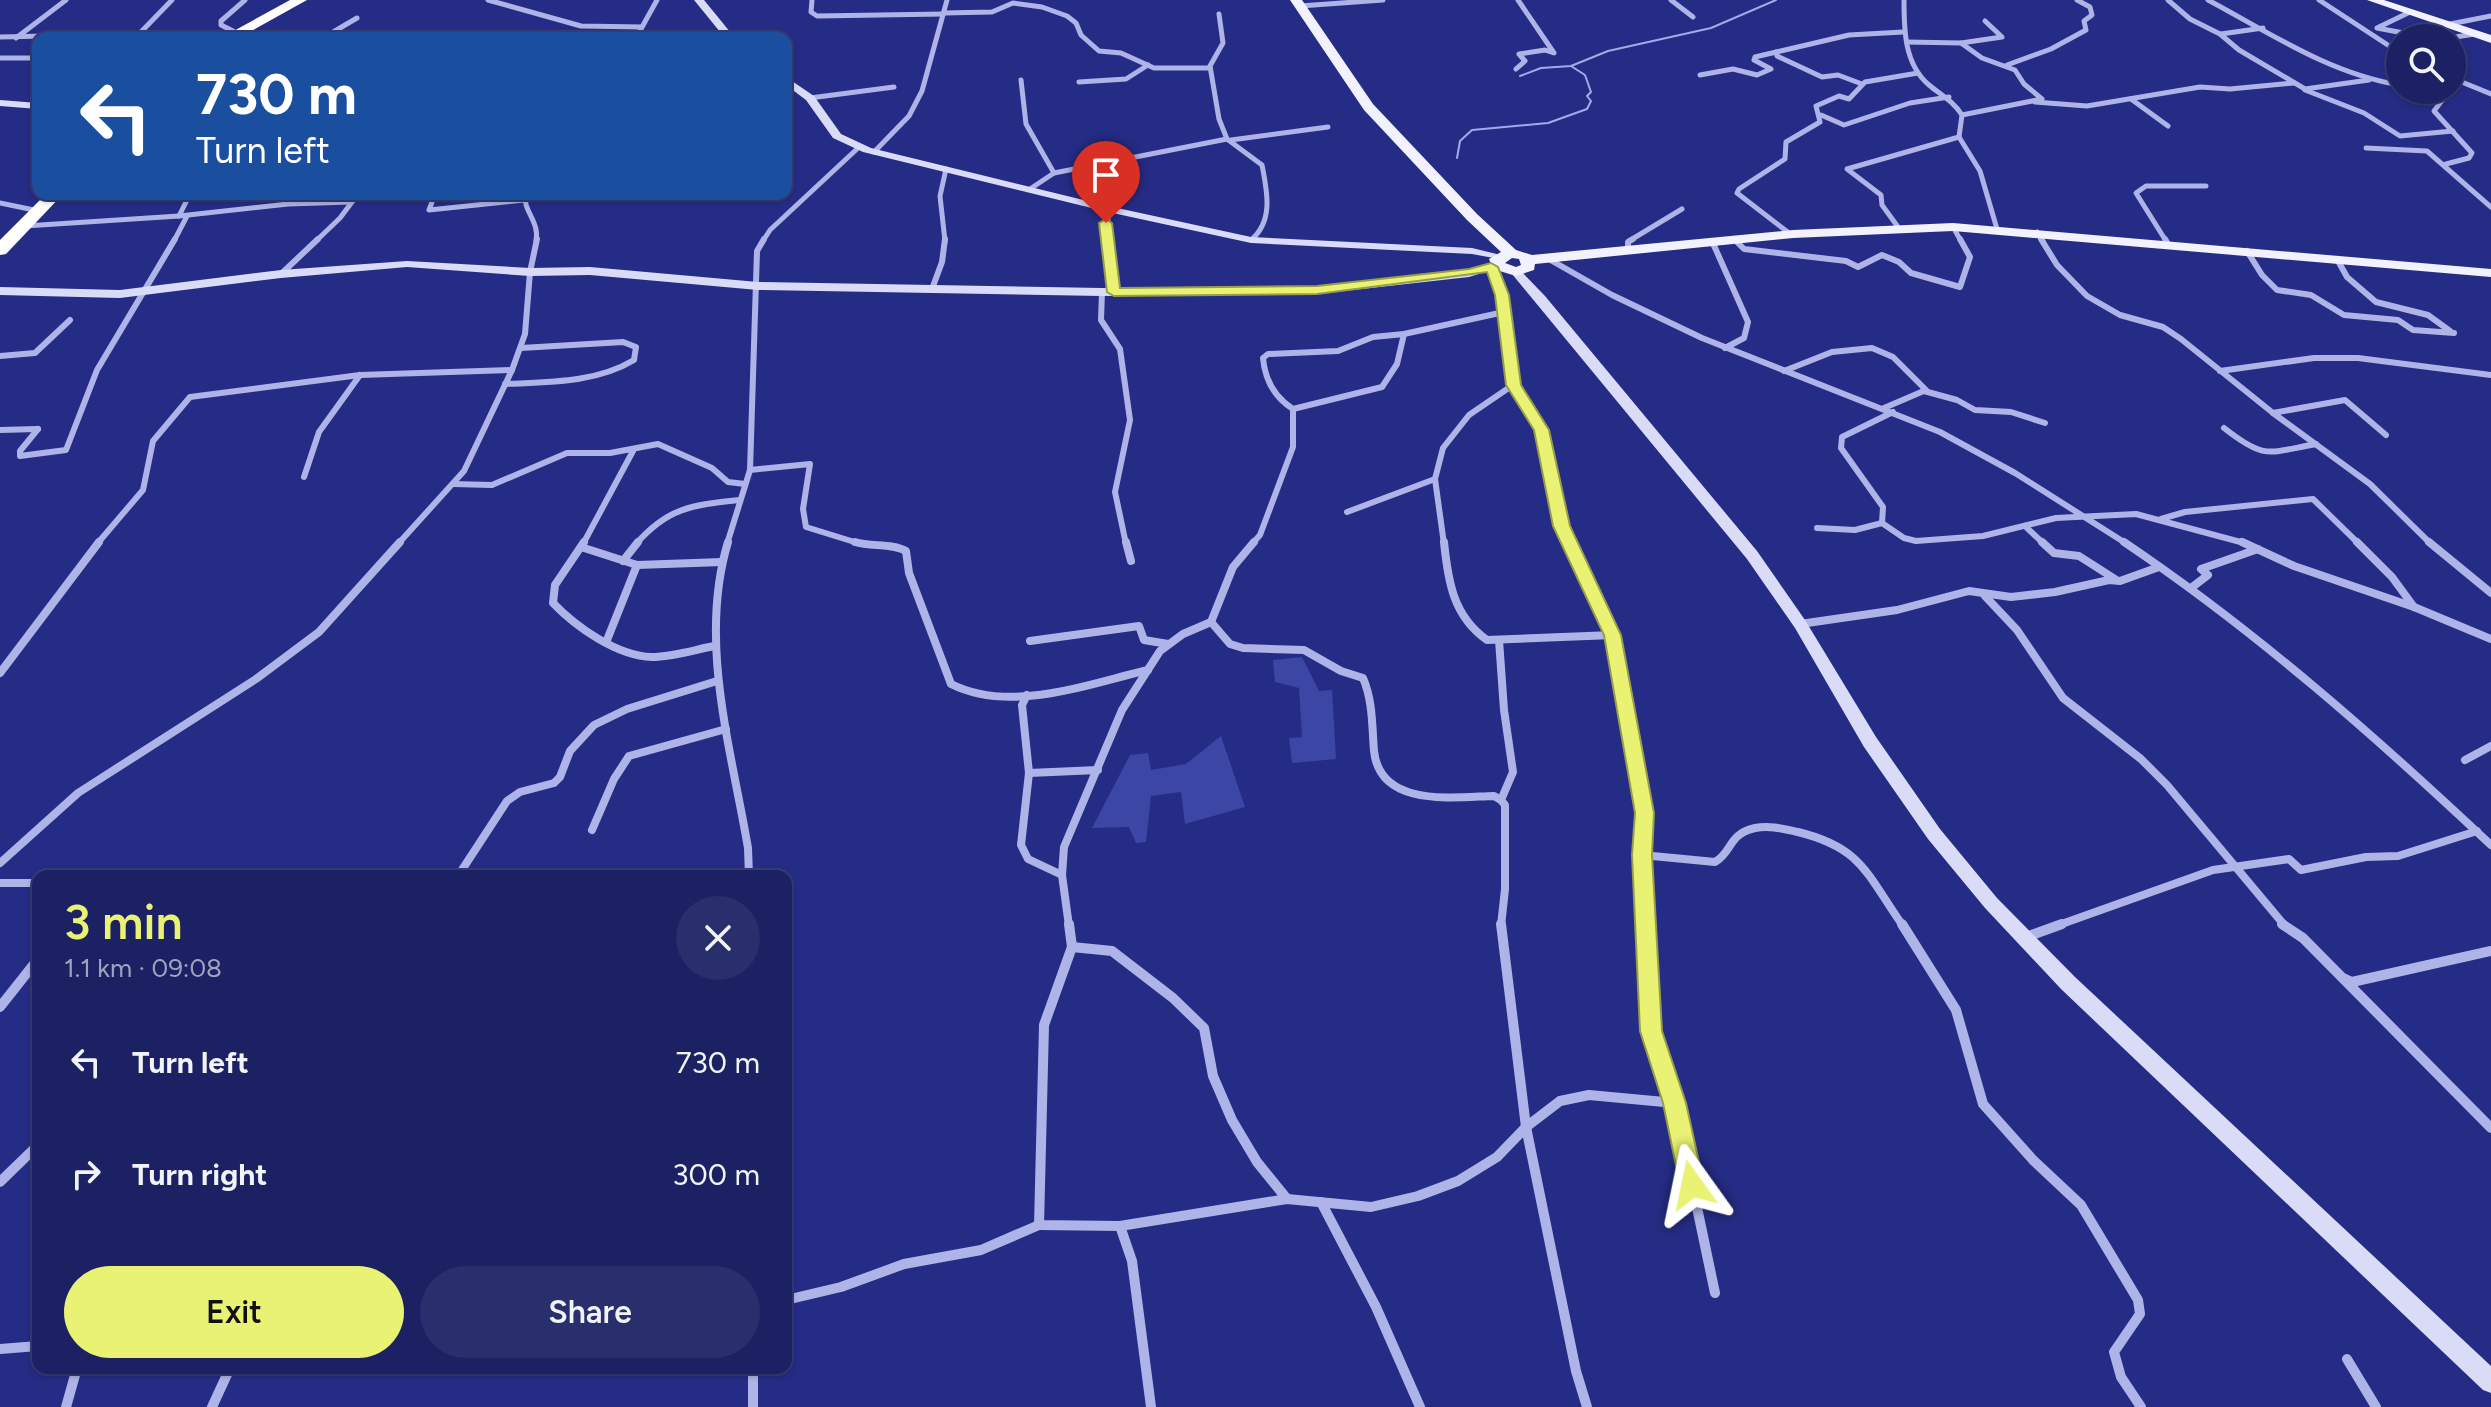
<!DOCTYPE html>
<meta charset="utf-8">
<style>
:root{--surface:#1c2164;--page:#292e6d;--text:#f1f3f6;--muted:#a0a3bf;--line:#3a3e78;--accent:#e9f273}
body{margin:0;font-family:Figtree,sans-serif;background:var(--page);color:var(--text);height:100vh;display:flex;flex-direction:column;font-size:30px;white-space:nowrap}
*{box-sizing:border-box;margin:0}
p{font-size:26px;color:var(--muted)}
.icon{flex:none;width:44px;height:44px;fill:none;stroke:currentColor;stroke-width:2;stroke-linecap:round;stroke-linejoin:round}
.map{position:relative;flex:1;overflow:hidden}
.drawer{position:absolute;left:32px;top:870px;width:760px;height:504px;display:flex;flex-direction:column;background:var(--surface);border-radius:16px;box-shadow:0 2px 6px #0004,0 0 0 2px var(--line)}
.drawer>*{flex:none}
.top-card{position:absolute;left:32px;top:32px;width:760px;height:168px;border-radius:16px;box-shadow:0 2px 6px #0004,0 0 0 2px var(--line);background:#1a4fa0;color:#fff;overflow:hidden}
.controls{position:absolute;left:2386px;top:24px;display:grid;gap:16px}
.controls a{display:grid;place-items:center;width:80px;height:80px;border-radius:50%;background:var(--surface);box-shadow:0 2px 6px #0004,0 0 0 2px var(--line);font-size:40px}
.pin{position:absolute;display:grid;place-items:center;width:68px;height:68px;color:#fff;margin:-82px -34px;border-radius:50% 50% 50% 0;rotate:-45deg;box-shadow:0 0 8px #0007}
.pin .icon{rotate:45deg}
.me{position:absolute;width:88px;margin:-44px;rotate:348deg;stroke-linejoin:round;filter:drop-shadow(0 0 6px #0008)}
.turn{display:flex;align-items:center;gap:28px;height:168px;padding:0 32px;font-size:36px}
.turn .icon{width:104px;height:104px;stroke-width:2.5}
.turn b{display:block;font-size:56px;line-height:68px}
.round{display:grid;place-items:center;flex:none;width:84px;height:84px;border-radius:42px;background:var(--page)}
.summary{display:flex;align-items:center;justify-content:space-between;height:136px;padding:0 32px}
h1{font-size:48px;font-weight:600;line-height:60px;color:var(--accent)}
.primary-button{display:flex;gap:16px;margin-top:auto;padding:16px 32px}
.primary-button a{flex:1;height:92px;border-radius:48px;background:var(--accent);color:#111;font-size:32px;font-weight:600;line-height:92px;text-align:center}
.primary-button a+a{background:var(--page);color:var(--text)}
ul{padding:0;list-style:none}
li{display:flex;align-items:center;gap:24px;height:112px;padding:0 32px}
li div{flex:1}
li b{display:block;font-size:30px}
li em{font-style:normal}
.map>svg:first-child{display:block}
.green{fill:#3c46a4}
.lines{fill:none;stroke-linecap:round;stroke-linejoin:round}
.stream{stroke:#a3aae9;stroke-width:2}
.street-far3{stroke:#afb4e8;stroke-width:5}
.street-far2{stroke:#afb4e8;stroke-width:6}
.street-far1{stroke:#afb4e8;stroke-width:8}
.street{stroke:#afb4e8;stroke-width:10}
.secondary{fill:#d9dbf7;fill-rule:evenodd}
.primary{fill:#f1f2fe;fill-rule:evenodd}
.highway{fill:#fff;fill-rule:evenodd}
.route{fill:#e9f273;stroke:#979d4b;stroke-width:2}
</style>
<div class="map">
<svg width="2491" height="1407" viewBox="0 0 2491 1407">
<rect width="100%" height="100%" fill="#252c85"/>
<g class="green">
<polygon points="1302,657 1319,691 1332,690 1336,759 1292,763 1289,738 1302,737 1299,688 1275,682 1273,660"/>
<polygon points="1221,736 1245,807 1185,824 1181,792 1151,796 1146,842 1136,843 1129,827 1092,828 1130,755 1148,753 1151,770 1186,764"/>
</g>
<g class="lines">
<g class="stream">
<polyline points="1520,76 1541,68 1571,66 1608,51 1711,28 1776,0"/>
<polyline points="1457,158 1460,141 1472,130 1548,123 1587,109 1591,101 1587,96 1591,92 1585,75 1571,66"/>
</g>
<g class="street-far3">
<polyline points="488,0 581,26 642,27"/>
<polyline points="812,0 811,12 817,16 943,14"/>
<polyline points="1671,0 1693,17"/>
<path d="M 1904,0 C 1904,29 1904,64 1929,85 C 1941,95 1953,101 1962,115 L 1959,137 L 1980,171 L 1997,229"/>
<polyline points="2168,0 2190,19 2220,34 2239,50 2305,89 2369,80"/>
<path d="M 2208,0 C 2270,33 2330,74 2400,85"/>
<polyline points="2319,0 2400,53"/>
<polyline points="1300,6 1383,0"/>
<polyline points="944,13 992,12 1013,3 1042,7 1067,16 1076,23 1081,35 1099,51 1121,53 1154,68 1210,68"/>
<path d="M 1219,14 L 1223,43 L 1210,66 L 1219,119 L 1227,139 L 1262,165 C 1267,191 1274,221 1251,240"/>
<polyline points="2450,24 2491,16"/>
<polyline points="2379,27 2410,12"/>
<polyline points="2377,28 2430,38"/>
<polyline points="233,31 221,25 221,21 245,0"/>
<polyline points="2221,34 2263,28"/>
<polyline points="0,37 139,34 172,0"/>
<polyline points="16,38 66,0"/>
<polyline points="323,38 357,18"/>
<polyline points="636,38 657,0"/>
<polyline points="2449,38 2475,34"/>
<polyline points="1907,42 1961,43 1982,58 2015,70 2024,84 2042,99 1962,115"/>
<polyline points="1961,43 2002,37 1985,21"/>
<polyline points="1776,52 1777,56 1822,77 1838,75 1862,84"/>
<polyline points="0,58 38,58"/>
<polyline points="2007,65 2051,49 2086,30 2084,21 2092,15 2090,7 2077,0"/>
<polyline points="1516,69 1525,61 1519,54 1545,50 1554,53 1518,0"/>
<polyline points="1700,75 1733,69 1757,75 1771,69 1754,60 1755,57 1849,35 1903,32"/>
<polyline points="2452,78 2491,94"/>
<polyline points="1021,80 1026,124 1054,173"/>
<polyline points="1079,82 1126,79 1148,65"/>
<polyline points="2305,90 2364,113 2400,136 2453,131"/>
<polyline points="2420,90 2443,99"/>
<polyline points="810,98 894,87"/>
<polyline points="2131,99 2168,126"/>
<polyline points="2035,102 2087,106 2200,87 2230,89 2294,83"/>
<polyline points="1821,115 1844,125 1910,103 1949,97"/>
<polyline points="1231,140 1328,127"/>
<polyline points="2366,148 2427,151 2491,207"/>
<polyline points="874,152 909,116 922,91 947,0"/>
<polyline points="2446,164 2469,158 2472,153 2434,111 2450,90"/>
<polyline points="1030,189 1054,173 1227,139"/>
<polyline points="190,194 179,216 288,204 350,202"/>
<polyline points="435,194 429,210 524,200"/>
<path d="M 525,194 C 523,211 540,222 536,241"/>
<polyline points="0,203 34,210"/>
<polyline points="1108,209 1108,241"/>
<polyline points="25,226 179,216"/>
<polyline points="1898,227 1882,205 1881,195 1847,169 1959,137"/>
<polyline points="1953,227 1961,241"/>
<polyline points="2037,232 2043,241"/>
<polyline points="1789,233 1737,193 1739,189 1785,159 1786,142 1820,122 1816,106 1839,96 1849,99 1865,82 1918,73"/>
<polyline points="1734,239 1736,241"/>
<polyline points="174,241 187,216"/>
<polyline points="316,241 340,218 358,194"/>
<polyline points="763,241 770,230 858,148"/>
<polyline points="945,241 940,196 946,169"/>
<polyline points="1629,241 1682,209"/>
<polyline points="2166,241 2136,193 2146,186 2206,186"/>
</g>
<g class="street-far2">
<polyline points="1108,239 1114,292"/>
<polyline points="1734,239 1744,249 1846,261 1858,267 1882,255 1899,262 1911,273 1960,287 1970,257 1960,239"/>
<polyline points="2041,239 2057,265 2087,296 2120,315 2163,327 2181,339 2273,413 2370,484 2431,544"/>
<polyline points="2165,239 2168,244"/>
<polyline points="1712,241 1748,322 1744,338 1725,348"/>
<polyline points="1628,250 1628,242 1633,239"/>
<polyline points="2247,251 2262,275 2277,290 2311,295 2344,315 2398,320 2413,330 2454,333"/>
<polyline points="1547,258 1612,295 1702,338 1940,432 2015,473 2127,544"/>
<polyline points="2337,259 2347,277 2376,302 2428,315 2450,331"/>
<polyline points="1491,267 1502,295 1513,385 1541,430 1561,526 1570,544"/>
<polyline points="281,274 318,239"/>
<polyline points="932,289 942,262 945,239"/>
<polyline points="1102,292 1101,320 1120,349 1130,420 1115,492 1126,544"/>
<polyline points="0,356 35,353 70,320"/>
<polyline points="1784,371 1832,352 1872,348 1893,357 1926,390 1884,408"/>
<polyline points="2220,371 2314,358 2358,358 2491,375"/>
<path d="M 505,384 C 548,382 596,383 634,360 L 636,347 L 623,342 L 521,348"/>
<polyline points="1924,391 1957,400 1975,410 2011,412 2045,423"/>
<path d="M 1293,409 C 1274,397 1265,380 1263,358 L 1268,354 L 1338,351 L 1373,337 L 1404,334"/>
<polyline points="2273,413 2345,400 2386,435"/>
<path d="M 2224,428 C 2265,460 2267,453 2316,444"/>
<polyline points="38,429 20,451 20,456 66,450 97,370 175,239"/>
<polyline points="0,430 38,429"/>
<polyline points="750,470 810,464 803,509 806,527 861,544"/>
<polyline points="304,477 319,432 360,375"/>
<polyline points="1435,479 1444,544"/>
<polyline points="453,484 492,485 567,453 610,453 658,444 712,468 728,482 745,484"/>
<polyline points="1347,512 1435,479 1443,448 1469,415 1513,385"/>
<polyline points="2161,519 2185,512 2313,499 2359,544"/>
<polyline points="1882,523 1904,538 1916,541 1983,536 2056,518 2136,514 2248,544"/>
<polyline points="1882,523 1883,507 1841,448 1842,437 1893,412"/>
<polyline points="2025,526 2044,544"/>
<polyline points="1817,528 1855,530 1882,523"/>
<polyline points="97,544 143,490 153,441 190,397 360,375 512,370"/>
<polyline points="398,544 464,471 512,370 525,334 530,272 537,239"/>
<polyline points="583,544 633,451"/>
<path d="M 636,544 C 668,507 693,505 740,500"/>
<polyline points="727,544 750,470 757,251 764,239"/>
<polyline points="1252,544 1260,535 1293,447 1293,409 1382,387 1397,364 1404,334 1504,312"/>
</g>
<g class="street-far1">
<path d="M 584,542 L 555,585 L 553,603 C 576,627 617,656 652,657 C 672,657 694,650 714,646"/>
<path d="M 728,542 C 698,641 731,748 748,848 L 749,876"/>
<path d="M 855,542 C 871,547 892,543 906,551 L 909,573 L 951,684 C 1011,714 1087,684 1148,670"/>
<polyline points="1126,542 1131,561"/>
<path d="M 1444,542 C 1448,581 1453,616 1487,640 L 1613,635"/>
<polyline points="1569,542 1613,635 1645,813 1642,855 1646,926"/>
<polyline points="2042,542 2054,553 2079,556 2115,579"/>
<path d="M 2124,542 C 2256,631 2375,736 2491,845"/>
<polyline points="2242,542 2294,566 2414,607 2491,639"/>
<polyline points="2357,542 2392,577 2414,607"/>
<polyline points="2429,542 2491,593"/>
<polyline points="581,547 637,565 722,562"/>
<polyline points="623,561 638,542"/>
<polyline points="2191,588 2208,575 2201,569 2258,549"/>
<polyline points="1985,596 2017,630 2063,698 2141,759 2167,785 2285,926"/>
<path d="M 1211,622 L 1230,644 L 1243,648 L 1304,650 L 1341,671 L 1363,678 C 1373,701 1372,727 1374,751 C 1380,808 1454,797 1494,796 L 1501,800"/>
<polyline points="1800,624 1897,610 1969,591 2011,597 2055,592 2109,580 2120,581 2159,567"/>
<polyline points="607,640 637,565"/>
<polyline points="1499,640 1504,710 1513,772 1501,800 1505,805 1505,889 1501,926"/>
<polyline points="1030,641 1139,626 1144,640 1168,644"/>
<polyline points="0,673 99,542"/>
<polyline points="1027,695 1022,705 1029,773 1021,845 1028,859 1062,875"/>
<polyline points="2465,760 2491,746"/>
<polyline points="1029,773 1098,770"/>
<polyline points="592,830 614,779 629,756 726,729"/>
<path d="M 1642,855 L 1715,862 C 1732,853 1728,834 1755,828 C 1770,825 1784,829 1798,832 C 1863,848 1867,875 1903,926"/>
<polyline points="0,863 78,793 256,679 319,632 400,542"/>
<polyline points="458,876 507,801 520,792 554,783 560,777 570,751 594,725 627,709 717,681"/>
<polyline points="0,883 38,883"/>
<polyline points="1069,926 1062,875 1064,847 1122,710 1160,651 1183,634 1211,622 1233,567 1254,542"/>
<polyline points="2056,926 2213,870 2289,859 2301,870 2366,857 2398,856 2477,831"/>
</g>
<g class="street">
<polyline points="1069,924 1072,947 1044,1025 1039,1225 1120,1226 1132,1261 1151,1407"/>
<polyline points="1501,924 1526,1127 1576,1371 1587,1407"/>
<polyline points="1646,924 1651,1031 1675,1103 1715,1293"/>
<polyline points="1902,924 1956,1010 1983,1104 2033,1160 2081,1205 2138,1300 2140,1314 2114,1352 2121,1377 2141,1407"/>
<polyline points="2282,924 2303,938 2491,1128"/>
<polyline points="2026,937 2062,924"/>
<polyline points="1072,947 1112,951 1173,998 1204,1028 1213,1076 1232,1120 1257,1162 1287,1199"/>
<polyline points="2343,978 2352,982 2491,951"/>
<polyline points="0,1007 38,959"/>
<polyline points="0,1182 38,1145"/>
<polyline points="1321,1202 1376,1307 1420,1407"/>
<polyline points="1120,1226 1287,1199 1371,1207 1418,1196 1458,1181 1497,1157 1526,1127 1560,1101 1589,1095 1675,1103"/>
<polyline points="786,1300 841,1287 904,1264 981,1250 1039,1225"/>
<polyline points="0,1349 38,1346"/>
<polyline points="2347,1359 2376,1407"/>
<polyline points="753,1368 753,1407"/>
<polyline points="66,1407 77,1368"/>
<polyline points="212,1407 230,1368"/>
</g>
<g class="secondary">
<polygon points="694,0 704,0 735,38 725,38"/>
<polygon points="786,77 814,96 841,134 871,148 1108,206 1251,237 1472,248 1505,256 1499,259 1472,254 1251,243 1108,212 863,152 833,138 806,100 786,85"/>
<polygon points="0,100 38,103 38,109 0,106"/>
<polygon points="407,261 530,268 590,267 758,282 1102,288 1317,286 1469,269 1498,262 1504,266 1469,277 1317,294 1102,296 758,290 590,275 530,276 407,267 281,278 120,298 0,295 0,287 120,290 281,270"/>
<polygon points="1516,268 1520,270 1545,296 1757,551 1805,620 1876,737 1940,829 1997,898 2075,977 2491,1366 2491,1393 2483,1390 2061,989 1985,908 1928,839 1864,747 1795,628 1747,559 1512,274 1512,270"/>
</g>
<g class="primary">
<path d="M 1290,0 L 1302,0 L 1373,104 L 1477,214 L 1516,250 L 1532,255 L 1793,230 L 1953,223 L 2491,269 L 2491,277 L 1953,231 L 1793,238 L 1535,264 L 1534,270 L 1516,276 L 1493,269 L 1489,259 L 1501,252 L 1467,220 L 1364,110 ZM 1512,258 L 1519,259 L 1521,265 L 1516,267 L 1505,263 Z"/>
<polygon points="2367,0 2384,0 2491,35 2491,43"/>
</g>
<g class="highway">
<polygon points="290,0 307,0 239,38 221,38"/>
<polygon points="46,194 63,194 6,254 0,255 0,240"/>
</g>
</g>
<polygon class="route" points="1106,219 1112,223 1120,288 1317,286 1469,269 1491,263 1498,267 1509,295 1521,385 1549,430 1570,526 1621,635 1654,813 1652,855 1662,1031 1686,1103 1704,1185 1700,1193 1692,1196 1683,1193 1680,1185 1663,1103 1640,1031 1632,855 1635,813 1604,635 1553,526 1534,430 1506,385 1495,295 1487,272 1317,294 1114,296 1107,292 1099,223"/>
</svg>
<div class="controls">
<a><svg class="icon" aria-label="search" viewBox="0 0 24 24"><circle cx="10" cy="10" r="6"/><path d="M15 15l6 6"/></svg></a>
</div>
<div class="pin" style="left:1106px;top:223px;background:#d93025"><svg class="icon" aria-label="arrive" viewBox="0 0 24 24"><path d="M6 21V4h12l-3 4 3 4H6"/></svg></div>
<svg class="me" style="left:1692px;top:1185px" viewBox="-20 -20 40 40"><path d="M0-17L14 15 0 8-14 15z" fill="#e9f273" stroke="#fff" stroke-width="4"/></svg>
<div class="top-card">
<div class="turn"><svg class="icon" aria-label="left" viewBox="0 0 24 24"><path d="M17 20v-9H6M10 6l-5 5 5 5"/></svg><div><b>730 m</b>Turn left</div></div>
</div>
<section class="drawer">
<div class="summary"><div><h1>3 min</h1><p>1.1 km · 09:08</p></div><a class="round"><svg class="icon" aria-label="close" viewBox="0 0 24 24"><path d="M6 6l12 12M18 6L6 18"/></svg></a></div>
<ul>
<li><svg class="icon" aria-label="left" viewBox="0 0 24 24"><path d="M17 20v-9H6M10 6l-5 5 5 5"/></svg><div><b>Turn left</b></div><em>730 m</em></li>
<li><svg class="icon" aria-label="right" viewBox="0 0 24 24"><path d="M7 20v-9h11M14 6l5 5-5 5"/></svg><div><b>Turn right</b></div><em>300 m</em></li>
</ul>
<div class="primary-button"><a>Exit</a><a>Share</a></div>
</section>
</div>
